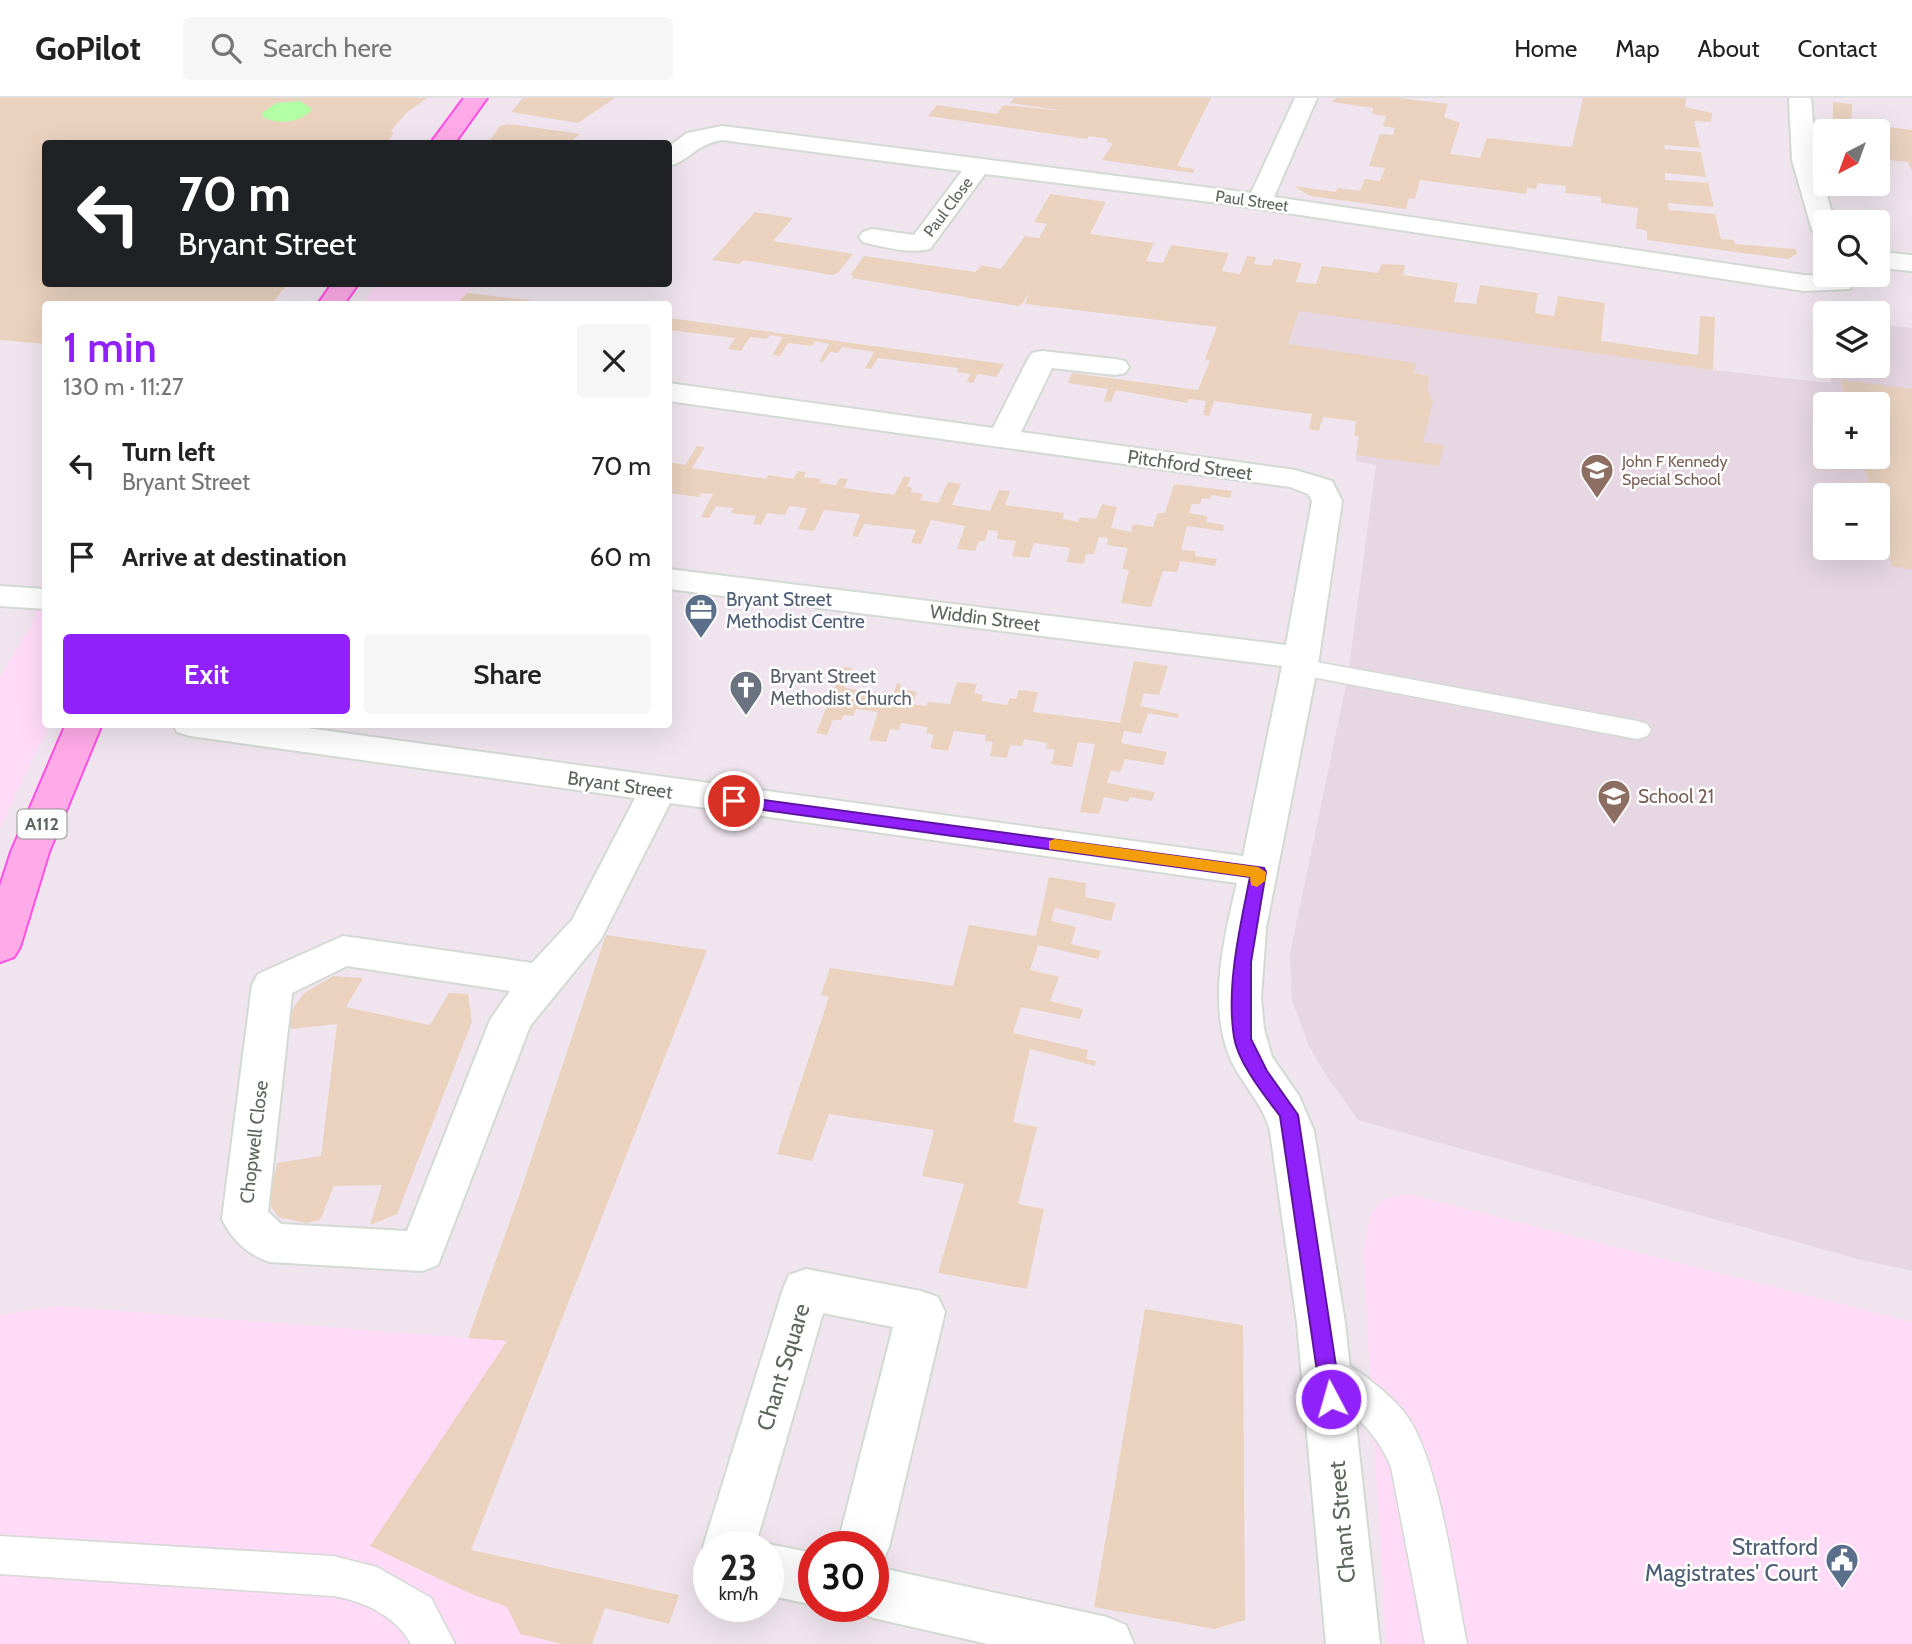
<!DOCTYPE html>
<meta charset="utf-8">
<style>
:root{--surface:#fff;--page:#f6f6f6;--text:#222;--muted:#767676;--line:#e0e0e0;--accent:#9021fa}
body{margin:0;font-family:Cabin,sans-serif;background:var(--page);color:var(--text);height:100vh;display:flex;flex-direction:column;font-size:26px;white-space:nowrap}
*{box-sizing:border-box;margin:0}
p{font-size:23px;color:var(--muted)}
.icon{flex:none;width:38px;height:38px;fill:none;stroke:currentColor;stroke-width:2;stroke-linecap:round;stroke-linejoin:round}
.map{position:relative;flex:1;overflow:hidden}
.details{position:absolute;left:42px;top:203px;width:630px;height:427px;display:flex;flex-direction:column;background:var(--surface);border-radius:7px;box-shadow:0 7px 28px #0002}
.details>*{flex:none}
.guide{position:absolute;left:42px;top:42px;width:630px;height:147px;border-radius:7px;box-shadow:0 7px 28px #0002;background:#202124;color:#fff;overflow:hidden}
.needle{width:46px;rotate:221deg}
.tools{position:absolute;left:1813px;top:21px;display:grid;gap:14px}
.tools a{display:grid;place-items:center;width:77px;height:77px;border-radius:7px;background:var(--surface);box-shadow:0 7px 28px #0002;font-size:35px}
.speed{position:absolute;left:693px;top:1433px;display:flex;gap:14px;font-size:35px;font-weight:700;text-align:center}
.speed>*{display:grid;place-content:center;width:91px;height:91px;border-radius:50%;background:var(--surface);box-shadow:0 7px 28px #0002;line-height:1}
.speed small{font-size:18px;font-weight:400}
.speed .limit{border:10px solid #d22;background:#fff;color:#111}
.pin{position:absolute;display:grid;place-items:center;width:60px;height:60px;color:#fff;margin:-30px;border:4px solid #fff;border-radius:50%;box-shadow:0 2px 7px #0007}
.me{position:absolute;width:77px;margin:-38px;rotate:354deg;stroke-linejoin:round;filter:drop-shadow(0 0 5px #0008)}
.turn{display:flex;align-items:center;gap:24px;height:147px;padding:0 21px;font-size:32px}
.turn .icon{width:91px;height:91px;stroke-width:2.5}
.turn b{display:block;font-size:49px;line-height:60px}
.round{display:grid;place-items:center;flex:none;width:74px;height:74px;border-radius:7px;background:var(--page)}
.summary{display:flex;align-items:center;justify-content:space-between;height:119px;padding:0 21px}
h1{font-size:42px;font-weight:600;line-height:52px;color:var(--accent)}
.button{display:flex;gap:14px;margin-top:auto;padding:14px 21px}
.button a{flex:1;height:80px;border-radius:7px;background:var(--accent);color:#fff;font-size:28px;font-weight:600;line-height:80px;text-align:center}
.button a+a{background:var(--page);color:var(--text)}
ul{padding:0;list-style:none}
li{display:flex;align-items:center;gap:21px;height:91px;padding:0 21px}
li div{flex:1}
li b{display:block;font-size:26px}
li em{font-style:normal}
header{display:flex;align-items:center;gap:42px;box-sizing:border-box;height:98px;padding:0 35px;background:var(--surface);border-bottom:2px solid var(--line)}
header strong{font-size:33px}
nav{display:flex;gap:38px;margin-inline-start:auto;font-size:24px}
.search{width:490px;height:63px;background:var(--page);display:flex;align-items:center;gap:18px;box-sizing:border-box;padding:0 24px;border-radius:7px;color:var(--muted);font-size:26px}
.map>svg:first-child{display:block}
.commercial{fill:#ffdbf8}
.education{fill:#e6d7e3;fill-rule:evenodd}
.green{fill:#ead2bf}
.water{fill:#b2ffa6}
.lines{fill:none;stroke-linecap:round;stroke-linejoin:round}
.lane-casing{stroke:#d2dad3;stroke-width:3}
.street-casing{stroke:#d2dad3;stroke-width:4}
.primary-casing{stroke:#ff4fe4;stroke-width:4}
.lane{fill:#fff;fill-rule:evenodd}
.street{fill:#fff;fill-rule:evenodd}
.primary{fill:#ffabe8;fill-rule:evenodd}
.route{fill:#9021fa;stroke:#5e15a2;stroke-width:2}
.slow{fill:#f59e0b}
.labels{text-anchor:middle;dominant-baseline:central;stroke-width:5;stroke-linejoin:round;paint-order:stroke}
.far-street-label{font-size:16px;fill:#5c675c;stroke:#fff}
.far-education-label{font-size:16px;fill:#785e54;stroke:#fff;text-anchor:start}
.shield{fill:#fff;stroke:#8d958d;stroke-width:2}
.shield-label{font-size:18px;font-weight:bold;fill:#5c675c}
.street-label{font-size:19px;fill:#5c675c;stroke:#fff}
.service-label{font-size:19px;fill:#4e5e75;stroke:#fff;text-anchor:start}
.worship-label{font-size:19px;fill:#5b616d;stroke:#fff;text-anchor:start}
.education-label{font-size:19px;fill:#785e54;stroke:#fff;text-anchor:start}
.near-street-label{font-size:23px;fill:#5c675c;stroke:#fff}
.near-service-label{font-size:23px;fill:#4e5e75;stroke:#fff;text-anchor:end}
</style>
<header>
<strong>GoPilot</strong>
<div class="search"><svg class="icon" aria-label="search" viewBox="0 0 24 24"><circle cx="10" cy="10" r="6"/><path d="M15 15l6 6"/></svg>Search here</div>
<nav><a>Home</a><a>Map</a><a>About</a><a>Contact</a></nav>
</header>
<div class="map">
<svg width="1912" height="1546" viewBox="0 0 1912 1546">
<rect width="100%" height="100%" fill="#f0e5ee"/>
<g class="commercial">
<polygon points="376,186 475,186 456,206 363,206"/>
<polygon points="45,465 46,626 49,627 0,730 0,579 33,524"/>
<polygon points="1407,1096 1912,1224 1912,1546 1386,1546 1363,1156 1370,1117 1383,1101"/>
<polygon points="56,1208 508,1243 370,1448 469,1495 507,1509 520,1536 563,1546 0,1546 0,1217"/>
</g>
<path class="education" d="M 1235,203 L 1713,272 L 1831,285 L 1830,268 L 1878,268 L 1878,226 L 1912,230 L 1912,1173 L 1858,1161 L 1358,1022 L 1324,974 L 1309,948 L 1292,902 L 1290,856 L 1348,577 L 1376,367 L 1355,363 L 1365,316 L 1198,292 ZM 1825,306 L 1878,306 L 1878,359 L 1825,359 ZM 1825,397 L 1878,397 L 1878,450 L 1825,450 Z"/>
<g class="green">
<polygon points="0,0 427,0 405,16 391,33 394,35 387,45 46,46 46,186 287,186 272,206 46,206 45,246 0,242"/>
<polygon points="523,0 615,0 578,25 511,14"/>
<polygon points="1014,0 1211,0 1177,68 1194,71 1193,75 1102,62 1113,45 1107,44 1108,41 1089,38 1087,41 928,18 937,7 997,16 1003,7 1065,13 1010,5"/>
<polygon points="1336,0 1399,0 1448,6 1444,19 1460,25 1450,56 1480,60 1487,40 1572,49 1583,0 1686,0 1685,9 1712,15 1711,24 1694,23 1700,50 1664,47 1665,51 1701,54 1706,79 1665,75 1665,82 1708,85 1714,109 1668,105 1669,112 1715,116 1721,141 1734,142 1735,146 1796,151 1797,156 1788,161 1647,142 1647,133 1636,130 1638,110 1601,105 1601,99 1565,95 1566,88 1538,85 1536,91 1527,90 1526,96 1420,82 1415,101 1409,100 1406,111 1310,98 1294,88 1335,94 1338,90 1360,93 1365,81 1380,83 1385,70 1369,68 1380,36 1393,37 1395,30 1383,28 1386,18 1372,16 1373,10 1332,4"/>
<polygon points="1833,4 1852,6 1851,24 1912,32 1912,73 1908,64 1878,61 1878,33 1833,33"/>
<polygon points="509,26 580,36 569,45 488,45 500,28"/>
<polygon points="1050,96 1106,104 1090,136 1154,145 1146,163 1163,165 1171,147 1229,155 1222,173 1240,176 1247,158 1256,159 1254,166 1271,168 1274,161 1302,165 1296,184 1316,186 1322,168 1378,175 1382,166 1405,167 1403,177 1458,185 1454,204 1476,206 1480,187 1538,195 1535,215 1554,218 1558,198 1605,205 1601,243 1698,257 1700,218 1715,219 1713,272 1299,213 1288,246 1416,265 1413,275 1429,278 1427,291 1433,303 1423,344 1444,347 1439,368 1356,357 1359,339 1354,337 1356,323 1323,319 1319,333 1309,331 1312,316 1214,303 1209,318 1203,317 1206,303 1189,301 1187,305 1116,292 1111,304 1104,303 1108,291 1068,285 1072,275 1198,292 1210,263 1205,261 1217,229 1025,206 1029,194 1023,205 1018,208 852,180 853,177 850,177 864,158 976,174 981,167 1001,171 1025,138 1039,140 1047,126 1034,124"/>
<polygon points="755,114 793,120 773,143 853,156 838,175 832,177 744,162 739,166 712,162"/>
<polygon points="467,195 560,206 456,206"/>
<polygon points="669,220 1004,266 996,279 978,276 973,285 967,284 970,276 957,274 958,270 878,260 871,271 865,270 874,254 842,249 838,255 830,254 823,264 819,264 829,246 815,243 812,248 788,245 780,258 772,257 783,239 770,237 767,241 750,239 741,253 728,251 735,240 669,232"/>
<polygon points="1841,282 1912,291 1912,472 1892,468 1878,417 1878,397 1872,397 1862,359 1878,359 1878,306 1847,306"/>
<polygon points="697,348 705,349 692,370 766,381 768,377 793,381 798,373 806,374 804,379 821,381 819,385 836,387 840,380 848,381 844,390 894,397 904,378 911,379 907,388 912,390 911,394 923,396 920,402 938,405 948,384 961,386 952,407 990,413 999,392 1010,393 1005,407 1064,415 1063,421 1078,424 1080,419 1096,421 1102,406 1117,409 1111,430 1131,434 1133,426 1153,429 1158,415 1165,415 1174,386 1232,393 1230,400 1211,397 1210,401 1202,400 1200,406 1192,406 1189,415 1207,418 1206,424 1224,427 1223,433 1187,428 1181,452 1195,453 1195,458 1217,461 1215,468 1180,463 1177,474 1163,473 1151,509 1121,505 1129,472 1122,471 1128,450 1107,447 1108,440 1099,439 1094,456 1086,456 1084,466 1067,464 1070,450 1034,445 1029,460 1012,458 1016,443 997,441 998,433 988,432 985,443 979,443 975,453 957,451 965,428 931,422 921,446 911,445 916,432 864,426 858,439 852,438 860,416 824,412 814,433 798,431 807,410 789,408 785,417 767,415 761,427 753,426 756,418 731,415 733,410 716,408 709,420 701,419 713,396 701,395 699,399 669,395 669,364 685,367"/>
<polygon points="1134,563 1168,568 1159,597 1144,595 1140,608 1179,616 1178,620 1148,615 1141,636 1124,633 1121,645 1167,654 1163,667 1125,661 1120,674 1111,672 1107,685 1155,694 1152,703 1130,699 1128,704 1104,699 1099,716 1080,714 1095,646 1078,644 1072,669 1051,666 1055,652 1046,650 1047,645 1024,641 1022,648 1010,647 1007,660 990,658 993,644 985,643 986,637 954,633 948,653 930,650 934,637 926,635 928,629 901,625 899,632 890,631 886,644 869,642 878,614 856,611 853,618 844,617 841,622 833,622 827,637 816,635 843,569 852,570 845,590 893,597 897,585 901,586 900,591 917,594 912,606 926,608 928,604 950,606 957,584 977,586 974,595 983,597 981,603 1007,607 1010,600 1016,601 1019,592 1038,594 1033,614 1120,625"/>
<polygon points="1049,779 1086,785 1085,799 1116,805 1111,823 1055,810 1051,823 1076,829 1071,846 1101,853 1098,861 1038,847 1030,872 1091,886 1059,879 1050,903 1083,911 1080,921 1021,909 1013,935 1088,952 1086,961 1096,963 1095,968 1030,951 1013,1024 1037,1029 1018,1106 1044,1111 1027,1191 938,1175 964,1086 922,1078 934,1032 829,1016 812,1063 777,1056 829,899 821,897 830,870 953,888 969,827 1036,838"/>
<polygon points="606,837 707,852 471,1452 679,1497 669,1526 605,1510 592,1546 563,1546 520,1536 507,1509 469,1495 370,1448 507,1243 468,1240 520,1095"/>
<polygon points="333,878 363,880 346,909 430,927 449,895 468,896 472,924 397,1116 370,1127 382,1087 334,1088 320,1122 306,1125 278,1119 268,1104 277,1065 321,1058 337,926 291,931 288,918 303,896"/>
<polygon points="1145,1211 1243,1227 1245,1522 1214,1531 1094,1509"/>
</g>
<path class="water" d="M 300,3 L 312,11 C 302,25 277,27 263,19 L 262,15 L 276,5 Z"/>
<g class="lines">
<defs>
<g id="lane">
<polygon points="1300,561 1637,623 1647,626 1651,632 1647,638 1637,641 1291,575 1287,569 1291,563"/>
<path d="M 1328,1257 C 1353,1266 1397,1300 1411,1324 C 1442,1378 1454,1482 1467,1546 L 1425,1546 L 1391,1369 C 1382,1347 1370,1332 1353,1316 C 1337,1301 1318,1293 1309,1274 L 1315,1262 Z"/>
<path d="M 0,1438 L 333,1458 L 377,1469 L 431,1500 L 455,1546 L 411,1546 C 396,1518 364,1503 333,1498 L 0,1476 Z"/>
</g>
<g id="street">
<path d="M 1295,0 L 1317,0 L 1274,99 L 1804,177 L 1850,179 L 1854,185 L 1850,191 L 1804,193 L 1227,106 L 985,76 L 930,151 C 910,156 883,149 863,144 L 859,139 L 863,134 L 872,131 L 914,137 L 962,73 L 722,42 C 694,47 690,63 668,68 L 668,49 L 687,35 L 722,28 L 1251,95 Z"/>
<polygon points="1789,0 1811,0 1816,62 1835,124 1825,124 1825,140 1816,137 1812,132 1792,62"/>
<polygon points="1878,154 1912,157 1912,173 1878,170"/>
<path d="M 1042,253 L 1115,261 L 1125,263 L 1129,269 L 1125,275 L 1115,277 L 1052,270 L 1021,334 L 1295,372 L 1332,383 L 1342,403 L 1319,560 L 1266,830 L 1261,900 L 1264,931 L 1272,959 L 1299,998 L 1314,1033 L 1345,1225 L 1380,1546 L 1326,1546 L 1297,1225 L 1270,1033 C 1264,1007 1242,986 1231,962 C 1207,907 1224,840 1237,785 L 670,705 L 601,841 L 530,928 L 438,1167 L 422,1173 L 270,1164 C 248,1157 232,1142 222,1121 L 252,887 L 258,876 L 343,838 L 532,865 L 572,822 L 635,700 L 190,638 L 177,634 L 173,626 L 278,626 L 1243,758 L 1282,568 L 668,491 L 668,471 L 1286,547 L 1312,403 L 1308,396 L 1290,389 L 668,303 L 668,285 L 993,330 L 1028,261 L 1032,255 ZM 347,868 L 510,893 L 490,922 L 407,1133 L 281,1126 L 268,1114 L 292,895 Z"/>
<polygon points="0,488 46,491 46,511 0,508"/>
<polygon points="806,1171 921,1193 938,1199 945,1214 889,1449 881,1467 876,1469 1107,1519 1126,1527 1134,1546 988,1546 873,1520 854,1512 853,1508 873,1508 873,1449 837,1449 893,1229 823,1215 755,1449 709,1449 709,1463 703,1449 783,1191 789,1177"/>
<polygon points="768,1446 814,1455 814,1507 768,1497 768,1449 759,1449"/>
</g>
<g id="primary">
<polygon points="464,0 487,0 454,46 430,46"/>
<polygon points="332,186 358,186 344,206 318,206"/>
<polygon points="66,626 102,626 49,754 20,849 14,859 0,864 0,788 11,754"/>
</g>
</defs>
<use href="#lane" class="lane-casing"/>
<use href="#street" class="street-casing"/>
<use href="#primary" class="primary-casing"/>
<use href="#lane" class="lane"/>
<use href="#street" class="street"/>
<use href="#primary" class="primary"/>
</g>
<path class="route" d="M 734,698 L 1264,770 L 1266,774 L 1251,864 L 1251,941 L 1267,973 L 1298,1017 L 1341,1301 L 1338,1308 L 1331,1311 L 1324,1308 L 1321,1301 L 1280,1018 C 1265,998 1238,965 1234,939 C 1226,888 1240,829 1250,779 L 728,707 L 728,700 Z"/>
<polygon class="slow" points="1055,741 1258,769 1266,774 1265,783 1257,789 1251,787 1250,779 1049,751 1049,743"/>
<defs>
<symbol id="school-pin" viewBox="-11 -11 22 30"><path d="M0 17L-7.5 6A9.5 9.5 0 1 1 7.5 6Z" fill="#8d6e63" stroke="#fff"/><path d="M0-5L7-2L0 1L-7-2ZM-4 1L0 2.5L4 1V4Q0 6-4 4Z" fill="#fff"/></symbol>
<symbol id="office-pin" viewBox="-11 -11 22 30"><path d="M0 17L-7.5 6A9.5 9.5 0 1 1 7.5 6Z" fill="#5c6f8a" stroke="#fff"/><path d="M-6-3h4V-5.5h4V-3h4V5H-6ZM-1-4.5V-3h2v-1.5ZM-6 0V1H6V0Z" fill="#fff"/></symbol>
<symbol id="church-pin" viewBox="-11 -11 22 30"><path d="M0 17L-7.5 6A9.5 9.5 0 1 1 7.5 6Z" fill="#6b7280" stroke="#fff"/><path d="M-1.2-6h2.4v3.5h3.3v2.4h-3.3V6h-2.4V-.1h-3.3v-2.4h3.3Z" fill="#fff"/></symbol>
<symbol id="civic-pin" viewBox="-11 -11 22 30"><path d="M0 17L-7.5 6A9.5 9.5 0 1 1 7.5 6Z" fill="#5c6f8a" stroke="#fff"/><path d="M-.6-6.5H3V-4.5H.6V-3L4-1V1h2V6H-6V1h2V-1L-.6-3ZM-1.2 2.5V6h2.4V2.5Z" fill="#fff"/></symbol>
</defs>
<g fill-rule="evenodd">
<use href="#school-pin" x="1578" y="353" width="38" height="52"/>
<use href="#office-pin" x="682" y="493" width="38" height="52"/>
<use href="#church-pin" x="727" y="570" width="38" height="52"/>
<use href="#school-pin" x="1595" y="679" width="38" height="52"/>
<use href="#civic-pin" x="1823" y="1443" width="38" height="52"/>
</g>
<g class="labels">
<g class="far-street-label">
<text transform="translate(1252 103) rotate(8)">Paul Street</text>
<text transform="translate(948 109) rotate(-53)">Paul Close</text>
</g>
<g class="far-education-label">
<text x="1622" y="363">John F Kennedy<tspan x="1622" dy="18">Special School</tspan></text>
</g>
<rect class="shield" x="17.5" y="711.5" width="49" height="29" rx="5"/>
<g class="shield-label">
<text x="42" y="726">A112</text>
</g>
<g class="street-label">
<text transform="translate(1190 367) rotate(8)">Pitchford Street</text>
<text transform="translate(985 520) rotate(7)">Widdin Street</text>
<text transform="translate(620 687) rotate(8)">Bryant Street</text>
<text transform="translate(254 1044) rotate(-83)">Chopwell Close</text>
</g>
<g class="service-label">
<text x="726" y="501">Bryant Street<tspan x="726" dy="22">Methodist Centre</tspan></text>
</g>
<g class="worship-label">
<text x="770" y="578">Bryant Street<tspan x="770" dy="22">Methodist Church</tspan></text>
</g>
<g class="education-label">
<text x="1638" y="698">School 21</text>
</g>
<g class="near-street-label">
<text transform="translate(783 1269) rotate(-73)">Chant Square</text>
<text transform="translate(1342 1424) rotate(-95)">Chant Street</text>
</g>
<g class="near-service-label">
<text x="1818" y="1449">Stratford<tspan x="1818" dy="26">Magistrates' Court</tspan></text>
</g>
</g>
</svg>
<div class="tools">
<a><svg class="needle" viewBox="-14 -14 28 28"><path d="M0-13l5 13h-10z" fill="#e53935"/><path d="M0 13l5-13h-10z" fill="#767676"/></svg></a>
<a><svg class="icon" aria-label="search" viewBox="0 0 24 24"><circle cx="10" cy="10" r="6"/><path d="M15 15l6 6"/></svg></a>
<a><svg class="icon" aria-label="layers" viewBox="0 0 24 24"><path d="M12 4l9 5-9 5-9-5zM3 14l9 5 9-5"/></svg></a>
<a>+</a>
<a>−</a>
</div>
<div class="speed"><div>23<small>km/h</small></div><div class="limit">30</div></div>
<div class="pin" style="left:734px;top:703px;background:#d93025"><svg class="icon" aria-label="arrive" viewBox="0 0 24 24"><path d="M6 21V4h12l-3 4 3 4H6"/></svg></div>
<svg class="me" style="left:1331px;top:1301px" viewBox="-20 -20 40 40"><circle r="17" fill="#9021fa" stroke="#fff" stroke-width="3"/><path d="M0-11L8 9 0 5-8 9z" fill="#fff"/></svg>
<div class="guide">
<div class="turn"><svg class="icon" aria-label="left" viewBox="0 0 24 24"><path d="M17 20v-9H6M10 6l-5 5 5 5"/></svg><div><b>70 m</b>Bryant Street</div></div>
</div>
<section class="details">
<div class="summary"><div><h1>1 min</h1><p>130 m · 11:27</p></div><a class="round"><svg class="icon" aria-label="close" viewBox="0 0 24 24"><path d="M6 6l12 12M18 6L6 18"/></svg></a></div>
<ul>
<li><svg class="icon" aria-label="left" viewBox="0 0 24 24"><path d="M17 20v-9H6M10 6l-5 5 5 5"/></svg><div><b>Turn left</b><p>Bryant Street</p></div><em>70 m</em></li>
<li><svg class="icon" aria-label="arrive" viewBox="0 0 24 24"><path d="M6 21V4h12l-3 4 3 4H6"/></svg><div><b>Arrive at destination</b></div><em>60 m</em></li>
</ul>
<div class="button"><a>Exit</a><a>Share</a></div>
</section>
</div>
